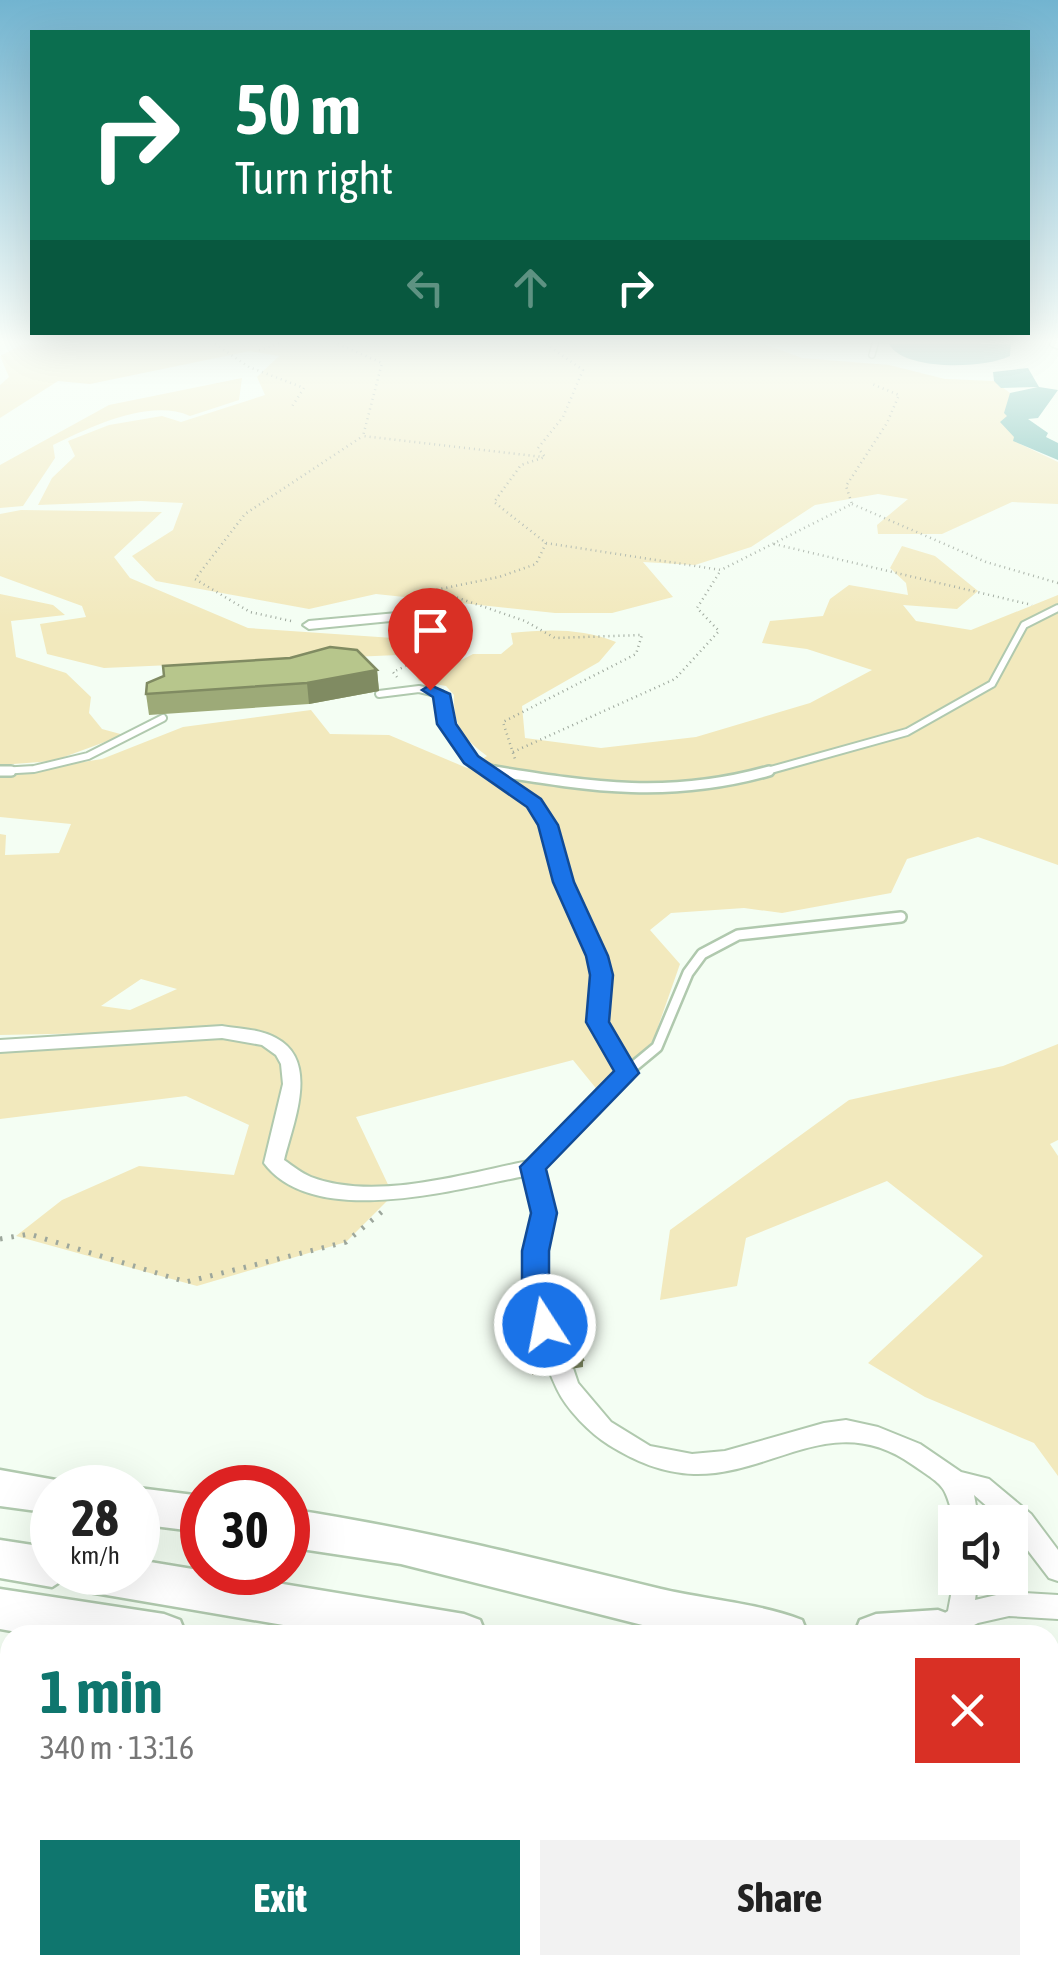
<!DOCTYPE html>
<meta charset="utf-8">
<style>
:root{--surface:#fff;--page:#f2f2f2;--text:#222;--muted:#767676;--accent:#0f766e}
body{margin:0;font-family:"Asap Condensed",sans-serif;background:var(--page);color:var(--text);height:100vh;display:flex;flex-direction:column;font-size:38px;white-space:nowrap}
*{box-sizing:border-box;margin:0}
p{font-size:32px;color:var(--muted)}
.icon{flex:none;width:55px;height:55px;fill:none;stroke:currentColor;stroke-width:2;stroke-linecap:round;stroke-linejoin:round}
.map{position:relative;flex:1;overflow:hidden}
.side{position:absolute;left:0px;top:1625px;width:1060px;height:350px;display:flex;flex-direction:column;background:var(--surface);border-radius:30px 30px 0 0;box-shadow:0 10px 40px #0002}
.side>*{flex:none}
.hud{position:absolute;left:30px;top:30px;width:1000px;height:305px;border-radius:0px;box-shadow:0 10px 40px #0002;background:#0b6e4f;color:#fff;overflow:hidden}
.buttons{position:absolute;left:938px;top:1505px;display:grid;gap:20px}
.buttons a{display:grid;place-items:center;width:90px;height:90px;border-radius:0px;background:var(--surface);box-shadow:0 10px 40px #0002;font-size:50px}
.speed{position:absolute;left:30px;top:1465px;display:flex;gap:20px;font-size:50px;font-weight:700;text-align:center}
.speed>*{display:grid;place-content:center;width:130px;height:130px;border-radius:50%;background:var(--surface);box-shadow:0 10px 40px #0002;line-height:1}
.speed small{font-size:25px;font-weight:400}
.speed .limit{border:15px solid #d22;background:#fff;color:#111}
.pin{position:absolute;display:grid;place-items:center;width:85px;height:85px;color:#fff;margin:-102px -42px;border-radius:50% 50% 50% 0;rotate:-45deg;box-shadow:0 0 10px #0007}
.pin .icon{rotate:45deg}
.me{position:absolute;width:110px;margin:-55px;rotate:349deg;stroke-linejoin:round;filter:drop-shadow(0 0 8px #0008)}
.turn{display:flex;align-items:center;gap:35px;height:210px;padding:0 40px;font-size:45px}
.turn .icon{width:130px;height:130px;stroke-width:2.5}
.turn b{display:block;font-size:70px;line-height:85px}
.lanes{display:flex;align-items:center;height:95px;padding:0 40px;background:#0003;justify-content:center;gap:50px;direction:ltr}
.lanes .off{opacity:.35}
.round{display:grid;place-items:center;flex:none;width:105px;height:105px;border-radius:0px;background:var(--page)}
.overview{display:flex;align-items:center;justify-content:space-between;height:170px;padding:0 40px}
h1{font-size:60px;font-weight:700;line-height:75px;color:var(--accent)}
.primary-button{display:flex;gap:20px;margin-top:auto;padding:20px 40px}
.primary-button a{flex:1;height:115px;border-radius:0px;background:var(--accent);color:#fff;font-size:40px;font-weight:700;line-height:115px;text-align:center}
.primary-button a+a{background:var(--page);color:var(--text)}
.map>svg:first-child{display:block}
.green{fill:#f2e9bd;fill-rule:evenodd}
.water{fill:#62b3ad}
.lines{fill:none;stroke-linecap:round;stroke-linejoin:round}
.stream{stroke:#62b3ad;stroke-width:10}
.service-far3-casing{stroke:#b0c9ae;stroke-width:8}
.service-far2-casing{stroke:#b0c9ae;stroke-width:10}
.service-far1-casing{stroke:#b0c9ae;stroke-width:14}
.service-casing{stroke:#b0c9ae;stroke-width:15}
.minor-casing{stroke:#b0c9ae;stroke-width:4}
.trunk-casing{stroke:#b0c9ae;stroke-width:5}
.path-far1{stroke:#9da79c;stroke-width:2.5;stroke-dasharray:1 4;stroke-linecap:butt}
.path{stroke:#9da79c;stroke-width:5;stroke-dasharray:2.5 9;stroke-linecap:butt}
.service-far3{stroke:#fff;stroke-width:5}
.service-far2{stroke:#fff;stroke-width:6}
.service-far1{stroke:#fff;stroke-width:9}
.service{stroke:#fff;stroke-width:10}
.minor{fill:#fff;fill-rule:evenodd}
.trunk{fill:#fff;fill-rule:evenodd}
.wall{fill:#9daa78}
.shaded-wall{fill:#808b62}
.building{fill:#b7c68c;stroke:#808b62;stroke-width:2.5}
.route{fill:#1a73e8;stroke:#114b97;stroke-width:2.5}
</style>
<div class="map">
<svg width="1058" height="1975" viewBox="0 0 1058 1975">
<rect width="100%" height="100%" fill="#f4fef3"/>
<g class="green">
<polygon points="23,344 764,344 802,358 889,365 945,379 994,381 1010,393 1009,407 1020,444 1058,462 1058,504 1012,502 942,534 878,534 877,525 908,499 878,494 815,505 751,547 695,565 643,562 673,597 612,613 555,613 376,594 309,609 156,581 132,556 173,530 183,503 141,501 38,505 52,478 75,456 68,441 109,425 162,416 181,422 265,395 257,377 279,356 250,351 90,384 58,381 0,418 0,385 9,377 0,356"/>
<path d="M 242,378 L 239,400 L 190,416 C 149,398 91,427 53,445 L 55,458 L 23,506 L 0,508 L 0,465 L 109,405 Z"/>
<polygon points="21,510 162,512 114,557 130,578 248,628 408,639 398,655 104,668 47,654 40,624 86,617 82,606 0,576 0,514"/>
<path d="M 902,546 L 935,556 L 978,591 L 957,609 L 903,605 L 916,621 L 971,630 L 1058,595 L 1058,865 L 978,837 L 907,859 L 891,893 L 782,913 L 744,908 L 671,913 L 650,930 L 680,964 L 653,1041 L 599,1092 L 573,1060 L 356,1117 L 393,1195 L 346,1242 L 197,1286 L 16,1236 L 62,1200 L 139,1166 L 234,1175 L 249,1125 L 186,1096 L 0,1119 L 0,1052 L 92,1039 L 100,1033 L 0,1035 L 0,834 L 6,835 L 5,855 L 59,853 L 71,824 L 0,817 L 0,775 L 102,759 L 183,727 L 311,710 L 330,734 L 389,735 L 467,768 L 487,756 C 463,738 453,726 454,695 L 446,686 L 419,681 L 414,673 L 454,664 L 473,654 L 501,654 L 513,644 L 511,633 C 548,629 581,628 616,642 L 599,662 L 522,706 L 525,738 L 601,748 L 696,737 L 810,703 L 872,670 L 807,649 L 762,643 L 770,621 L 823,616 L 830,599 L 849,585 L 908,595 L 906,583 L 890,568 ZM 141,979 L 177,989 L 130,1010 L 101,1006 Z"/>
<polygon points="0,594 53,605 65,615 11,621 16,657 66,673 91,697 89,713 102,729 124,735 53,761 0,765"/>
<polygon points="1058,1044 1058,1140 1050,1144 1058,1156 1058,1476 1034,1443 925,1397 868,1363 983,1256 887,1181 746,1238 737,1286 660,1300 670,1230 849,1100 1003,1066"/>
<polygon points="0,1842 10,1850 10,1965 405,1965 418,1975 0,1975"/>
</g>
<g class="water">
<path d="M 889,344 L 1011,344 L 1010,356 C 984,369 903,371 889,344 Z"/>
<polygon points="1028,368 1039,387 1058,390 1038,418 1028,419 1048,433 1046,437 1058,443 1058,460 1013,441 1014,437 1000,422 1007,416 1004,413 1010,393 1038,387 1001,388 994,381 993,372"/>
</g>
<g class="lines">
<polyline class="stream" points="625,1965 638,1975"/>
<defs>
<g id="service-far3">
<polyline points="1053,344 1058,346"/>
<polyline points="872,355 875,344"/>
</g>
<g id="service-far2">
<path d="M 379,694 L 419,689 L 441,694 C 449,736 464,766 509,773"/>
<polyline points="0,771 34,769 88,756 163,718"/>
<polyline points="760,773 907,732 992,684 1024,625 1058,608"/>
</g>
<g id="service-far1">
<polyline points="0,771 11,771"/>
<path d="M 494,771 C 594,787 669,799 769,771"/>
<polyline points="497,776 534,803 548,825 564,883 597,956 601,975 598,1022 627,1073"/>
<polyline points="616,1081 657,1047 688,973 702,954 738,935 901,917"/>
</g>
<polyline id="service" points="533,1167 547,1157 619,1078"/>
<g id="minor">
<polygon points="397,613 403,617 401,620 309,629 303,625 309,621"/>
<path d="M 222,1026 C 239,1029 261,1029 276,1038 C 320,1061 293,1123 284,1160 C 293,1166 301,1173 311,1177 C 376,1202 467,1173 533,1160 L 540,1162 L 554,1213 L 545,1251 L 547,1291 L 578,1383 L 611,1422 L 650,1446 L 692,1454 L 725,1451 L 824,1423 L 846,1420 L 878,1427 L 920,1444 L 961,1472 L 989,1479 L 1031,1514 L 1058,1550 L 1058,1581 L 1049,1578 L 1010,1527 L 1010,1522 L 1005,1522 L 974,1495 L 979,1522 L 955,1523 C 944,1483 946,1488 913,1465 C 833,1408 774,1476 694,1474 C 662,1473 635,1461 609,1445 C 590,1433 567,1410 557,1389 C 540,1353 525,1297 525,1257 C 525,1242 534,1228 534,1213 C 534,1201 528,1187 525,1176 C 457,1189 314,1230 264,1163 L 283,1084 L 281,1064 L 276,1055 L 262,1045 L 222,1038 L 0,1052 L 0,1040 Z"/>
<polygon points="955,1574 955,1578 978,1578 975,1600 1009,1592 1058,1595 1058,1619 1009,1616 978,1623 955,1635 921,1635 925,1626 948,1611"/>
<polygon points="1050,1917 1058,1920 1058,1957 1050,1954"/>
</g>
<g id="trunk">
<polygon points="0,1470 67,1482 69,1488 52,1488 52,1513 0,1506"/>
<polygon points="138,1488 202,1496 202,1532 138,1524"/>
<path d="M 288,1509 C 415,1528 536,1558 661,1589 C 707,1600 758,1603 802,1620 L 808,1635 L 682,1635 L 401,1564 L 288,1547 Z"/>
<polygon points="0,1540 52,1548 52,1572 138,1572 138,1560 464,1614 480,1620 486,1635 342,1635 89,1592 74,1586 69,1576 52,1587 0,1578"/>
<polygon points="0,1589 164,1614 180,1620 186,1635 34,1635 0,1629"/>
<polygon points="938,1610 954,1616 959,1635 854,1635 860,1620 876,1614"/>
<polygon points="0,1666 10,1668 10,1712 0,1710"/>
<polygon points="1050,1712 1058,1714 1058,1760 1050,1758"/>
<polygon points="1050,1765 1058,1766 1058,1814 1050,1813"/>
</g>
</defs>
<use href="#service-far3" class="service-far3-casing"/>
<use href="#service-far2" class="service-far2-casing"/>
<use href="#service-far1" class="service-far1-casing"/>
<use href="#service" class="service-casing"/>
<use href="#minor" class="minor-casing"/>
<use href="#trunk" class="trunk-casing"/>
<g class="path-far1">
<polyline points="215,344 249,367 304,388 291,408"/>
<polyline points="338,344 382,363 363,436 543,457"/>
<polyline points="259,350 279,344"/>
<polyline points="852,504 986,562 1058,583"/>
<polyline points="546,543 721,570 852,504 846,486 887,423 899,395 872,384"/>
<polyline points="774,544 1032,605"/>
<polyline points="438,591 525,621 555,638 642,635 636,654 503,722 515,759"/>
<polyline points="410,611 424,604 435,590 499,577 536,564 546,543 494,502 521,465 545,457 538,448 563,417 583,370 546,344"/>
<polyline points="291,621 250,612 195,579 245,514 363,436"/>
<polyline points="397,677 393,672 439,650 427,635 404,630"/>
<polyline points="513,752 675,679 719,631 697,608 721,570"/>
</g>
<polyline class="path" points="0,1239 29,1234 186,1282 346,1242 384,1210"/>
<use href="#service-far3" class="service-far3"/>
<use href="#service-far2" class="service-far2"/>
<use href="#service-far1" class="service-far1"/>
<use href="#service" class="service"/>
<use href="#minor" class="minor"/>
<use href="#trunk" class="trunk"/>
</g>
<polygon class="wall" points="377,670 379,691 309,704 149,715 146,694"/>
<g class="shaded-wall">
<polygon points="377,670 379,691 309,704 307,683"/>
<polygon points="583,1360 583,1367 532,1375 532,1369"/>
</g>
<g class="building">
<polygon points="330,647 357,650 377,670 307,683 146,694 147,683 164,676 163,666 290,658"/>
<polygon points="580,1351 583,1360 532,1369 530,1359"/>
</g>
<linearGradient id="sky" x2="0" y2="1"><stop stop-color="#72b4d0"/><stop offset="0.55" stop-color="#fafffa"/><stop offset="1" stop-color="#fafffa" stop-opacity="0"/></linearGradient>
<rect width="1058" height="620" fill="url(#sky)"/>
<polygon class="route" points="430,685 450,694 456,724 478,756 541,799 558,825 574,882 608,956 613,975 609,1022 639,1073 546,1169 557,1213 549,1251 549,1290 559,1325 555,1333 545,1336 535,1333 522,1290 522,1251 531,1213 520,1167 614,1071 586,1022 590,975 586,956 553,882 538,825 527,807 464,763 437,724 433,697 422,690"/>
</svg>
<div class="buttons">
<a><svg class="icon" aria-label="sound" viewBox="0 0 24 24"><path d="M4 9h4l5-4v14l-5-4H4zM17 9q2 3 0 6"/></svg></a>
</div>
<div class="speed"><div>28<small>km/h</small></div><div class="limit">30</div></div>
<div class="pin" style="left:430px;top:690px;background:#d93025"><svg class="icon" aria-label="arrive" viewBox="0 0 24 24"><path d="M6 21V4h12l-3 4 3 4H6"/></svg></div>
<svg class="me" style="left:545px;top:1325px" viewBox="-20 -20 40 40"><circle r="17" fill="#1a73e8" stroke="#fff" stroke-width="3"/><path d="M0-11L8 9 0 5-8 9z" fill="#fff"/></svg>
<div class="hud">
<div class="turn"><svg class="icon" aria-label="right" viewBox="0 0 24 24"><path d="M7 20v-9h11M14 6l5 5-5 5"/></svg><div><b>50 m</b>Turn right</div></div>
<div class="lanes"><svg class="icon off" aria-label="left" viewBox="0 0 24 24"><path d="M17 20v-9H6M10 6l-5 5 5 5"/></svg><svg class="icon off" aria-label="ahead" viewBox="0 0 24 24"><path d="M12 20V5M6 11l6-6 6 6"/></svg><svg class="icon" aria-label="right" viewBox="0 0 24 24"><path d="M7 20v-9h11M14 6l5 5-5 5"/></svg></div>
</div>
<section class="side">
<div class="overview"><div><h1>1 min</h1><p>340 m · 13:16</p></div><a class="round" style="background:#d93025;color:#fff"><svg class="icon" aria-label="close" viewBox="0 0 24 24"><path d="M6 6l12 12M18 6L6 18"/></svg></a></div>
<div class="primary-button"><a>Exit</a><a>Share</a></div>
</section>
</div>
